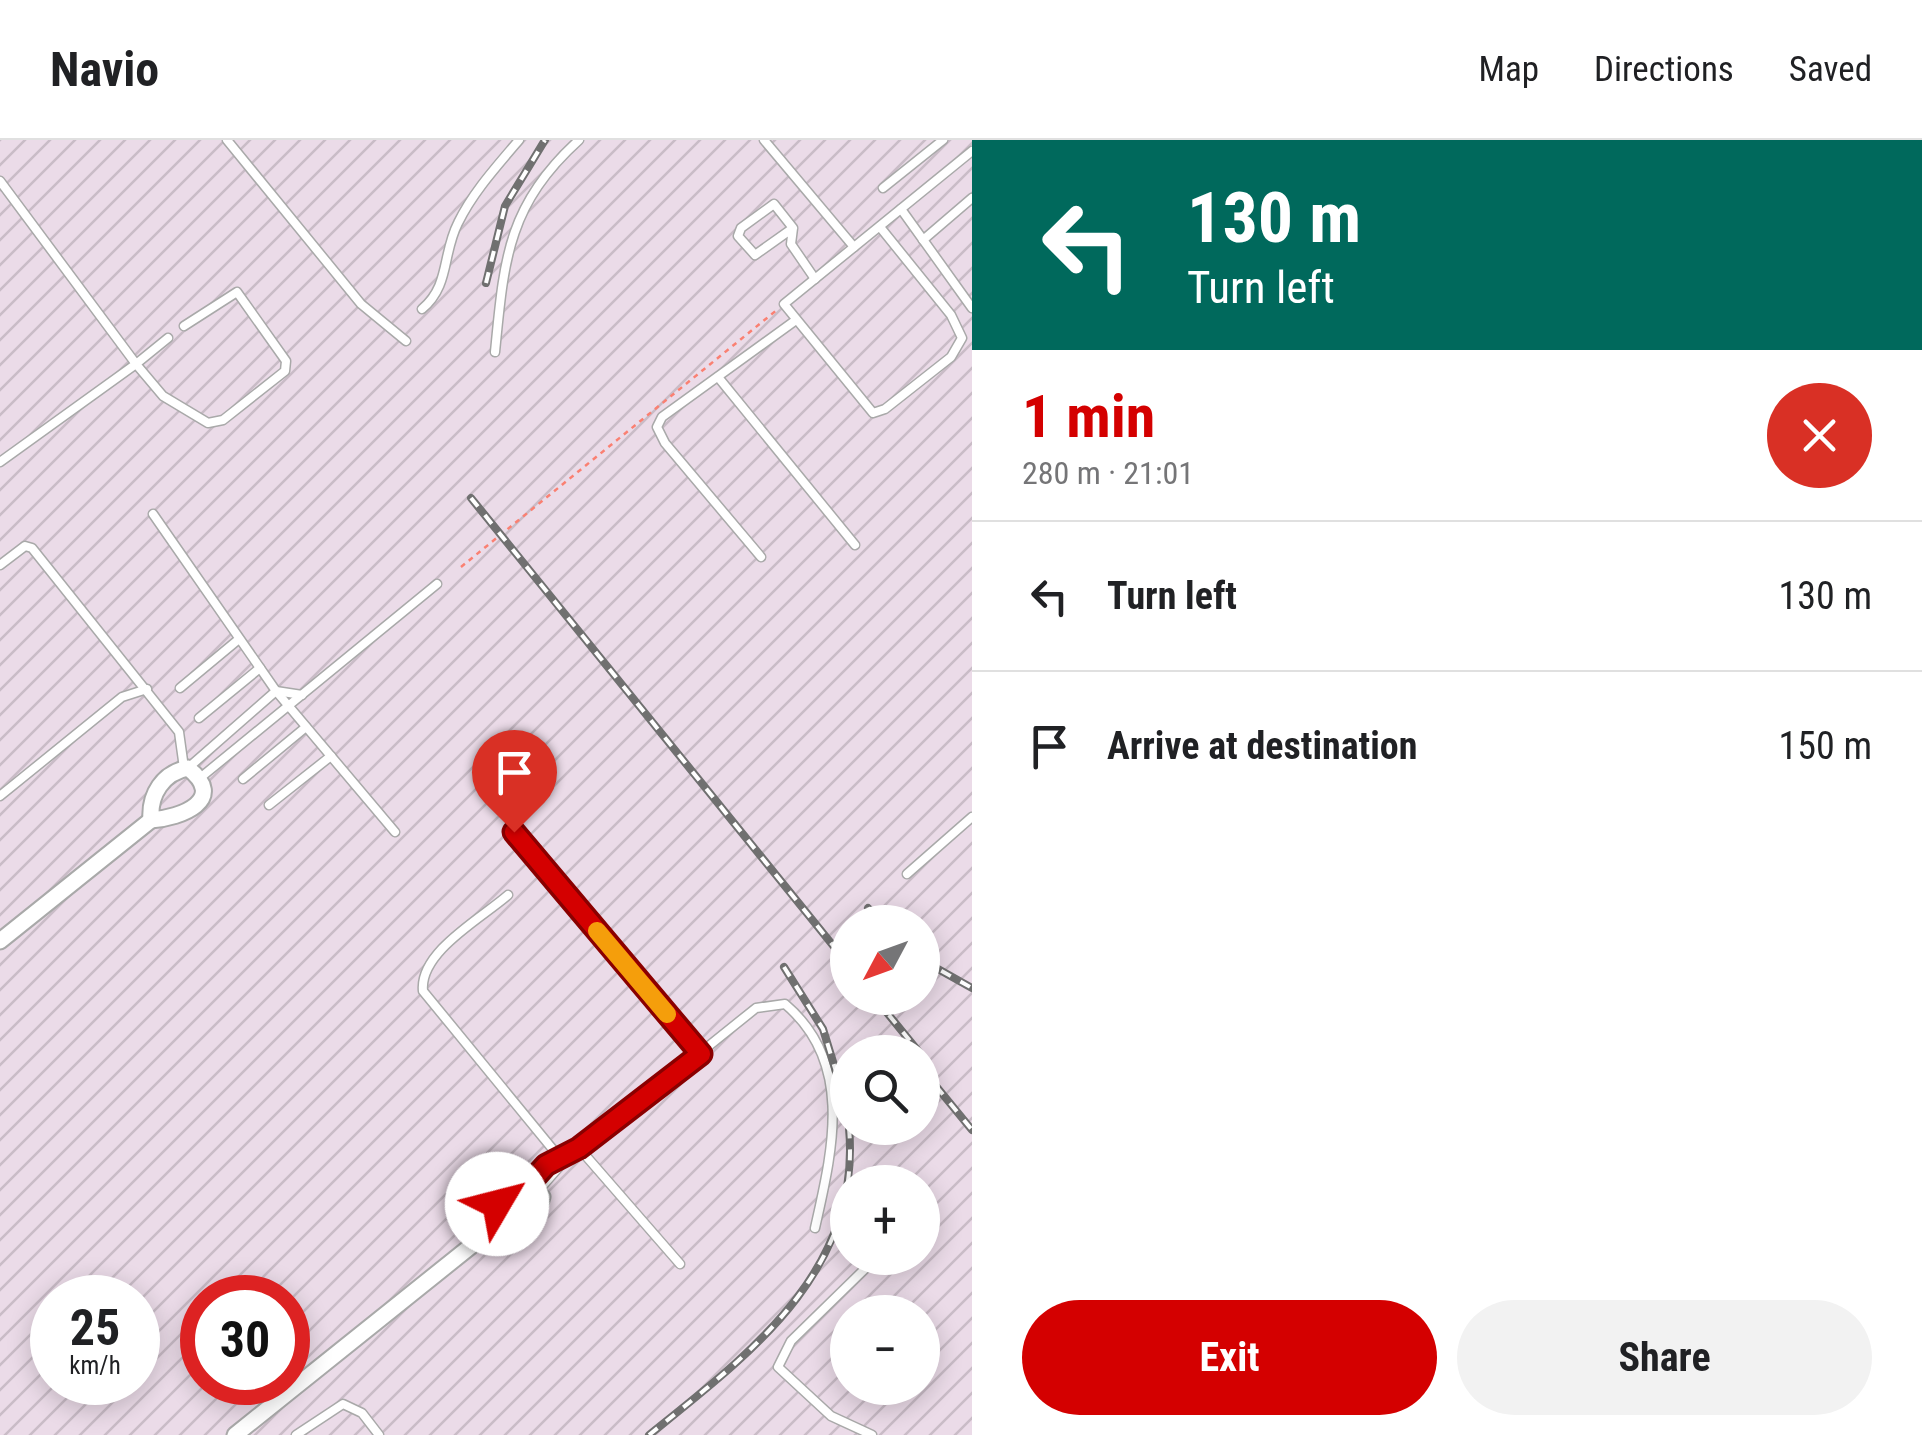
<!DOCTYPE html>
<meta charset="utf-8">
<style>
:root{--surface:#fff;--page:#f2f2f2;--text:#202124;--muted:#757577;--line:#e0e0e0;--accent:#d40000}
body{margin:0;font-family:"Roboto Condensed",sans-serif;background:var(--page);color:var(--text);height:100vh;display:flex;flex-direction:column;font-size:38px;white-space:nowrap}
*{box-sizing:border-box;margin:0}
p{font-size:32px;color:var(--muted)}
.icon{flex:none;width:55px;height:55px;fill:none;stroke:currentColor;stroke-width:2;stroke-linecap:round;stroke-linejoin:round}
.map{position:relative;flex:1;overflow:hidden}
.side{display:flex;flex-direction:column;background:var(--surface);width:950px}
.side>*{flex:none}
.hud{background:#00695c;color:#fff;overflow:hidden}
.needle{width:65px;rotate:229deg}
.fabs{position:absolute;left:830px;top:765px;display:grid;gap:20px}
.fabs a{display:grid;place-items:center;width:110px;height:110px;border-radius:50%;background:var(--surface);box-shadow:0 5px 25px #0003;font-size:50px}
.speed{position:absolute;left:30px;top:1135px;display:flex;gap:20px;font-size:50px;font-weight:700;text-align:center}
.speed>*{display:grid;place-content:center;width:130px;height:130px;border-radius:50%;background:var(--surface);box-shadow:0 5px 25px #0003;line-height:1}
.speed small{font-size:25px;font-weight:400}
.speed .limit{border:15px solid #d22;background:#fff;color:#111}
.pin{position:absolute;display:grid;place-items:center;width:85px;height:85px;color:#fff;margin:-102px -42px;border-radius:50% 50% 50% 0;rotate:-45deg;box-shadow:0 0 10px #0007}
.pin .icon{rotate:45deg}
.me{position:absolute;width:110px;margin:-55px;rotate:53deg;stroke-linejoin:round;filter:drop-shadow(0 0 8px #0008)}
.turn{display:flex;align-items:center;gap:35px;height:210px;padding:0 50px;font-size:45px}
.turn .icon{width:130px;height:130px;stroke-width:2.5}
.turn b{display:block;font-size:70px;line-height:85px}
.round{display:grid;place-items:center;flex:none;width:105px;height:105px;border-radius:52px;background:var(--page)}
.headline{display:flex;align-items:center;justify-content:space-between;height:170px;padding:0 50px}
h1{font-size:60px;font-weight:700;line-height:75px;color:var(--accent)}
.primary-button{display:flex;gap:20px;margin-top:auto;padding:20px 50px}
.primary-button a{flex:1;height:115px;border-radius:60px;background:var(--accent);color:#fff;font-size:40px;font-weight:700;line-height:115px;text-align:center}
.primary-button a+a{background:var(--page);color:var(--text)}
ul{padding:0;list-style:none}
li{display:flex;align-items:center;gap:30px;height:150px;padding:0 50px;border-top:2px solid var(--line)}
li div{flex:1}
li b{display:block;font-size:38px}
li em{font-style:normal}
header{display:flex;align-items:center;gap:60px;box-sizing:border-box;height:140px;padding:0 50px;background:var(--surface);border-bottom:2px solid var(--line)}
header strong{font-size:48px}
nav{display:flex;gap:55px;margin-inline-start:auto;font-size:35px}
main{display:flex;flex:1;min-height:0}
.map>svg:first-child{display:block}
.industrial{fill:url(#industrial-furrows);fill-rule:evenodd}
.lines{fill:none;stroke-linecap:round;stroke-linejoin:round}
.service-casing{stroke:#a9a9a9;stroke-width:11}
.minor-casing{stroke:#a9a9a9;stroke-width:19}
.path{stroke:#fa8072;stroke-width:2.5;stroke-dasharray:5 5;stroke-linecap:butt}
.service{stroke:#fff;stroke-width:8}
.minor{stroke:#fff;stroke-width:15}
.rail-casing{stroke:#707070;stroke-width:8}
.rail{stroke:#fff;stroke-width:4;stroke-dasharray:11;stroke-linecap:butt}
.route-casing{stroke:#8a0000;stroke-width:25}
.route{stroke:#d40000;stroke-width:18}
.slow{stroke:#f59e0b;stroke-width:18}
</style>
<header>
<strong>Navio</strong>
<nav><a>Map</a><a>Directions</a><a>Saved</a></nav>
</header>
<main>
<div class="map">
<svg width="972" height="1295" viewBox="0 0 972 1295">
<defs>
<pattern id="industrial-furrows" width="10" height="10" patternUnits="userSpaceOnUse" patternTransform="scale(2.5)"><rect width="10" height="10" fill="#ebdbe8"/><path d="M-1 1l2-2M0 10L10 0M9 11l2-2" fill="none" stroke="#c9bcc7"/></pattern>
</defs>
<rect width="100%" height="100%" fill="#f2efe9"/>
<path class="industrial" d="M 0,0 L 972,0 L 972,1295 L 0,1295 ZM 848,782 L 922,782 L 922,858 L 848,858 ZM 848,912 L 922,912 L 922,988 L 848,988 ZM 848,1042 L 922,1042 L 922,1118 L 848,1118 ZM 52,1158 L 138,1158 L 138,1242 L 52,1242 ZM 202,1158 L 288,1158 L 288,1242 L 202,1242 ZM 848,1172 L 922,1172 L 922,1248 L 848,1248 Z"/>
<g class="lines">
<defs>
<g id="service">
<polyline points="227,0 361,164 406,201"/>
<polyline points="764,0 854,107"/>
<polyline points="0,41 136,224 0,322"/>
<polyline points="883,48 943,0"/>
<polyline points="901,69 972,168"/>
<polyline points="880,87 951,175 962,198 951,217 885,269 873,273 784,164 972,11"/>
<polyline points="793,88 755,115 738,96 741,88 774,64 793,88 791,104 815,139"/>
<polyline points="923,100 972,58"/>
<path d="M 422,169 C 450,146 442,114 458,83 C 473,52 497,26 519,0"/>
<polyline points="168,198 136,224 163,256 208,283 223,280 285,231 286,221 237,152 184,186"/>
<path d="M 495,212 C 504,121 507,65 579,0"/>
<polyline points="718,237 855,405"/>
<polyline points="153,374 276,551 395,692"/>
<polyline points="761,417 665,303 657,287 662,277 796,180"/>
<polyline points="0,425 25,406 32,408 179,592 184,628"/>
<polyline points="180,548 239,499"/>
<polyline points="199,578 260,528"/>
<polyline points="188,628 276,551 302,555"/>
<polyline points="200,638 437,444"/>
<polyline points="243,639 306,587"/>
<polyline points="0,656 122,557 147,549"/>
<polyline points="269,665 331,616"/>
<polyline points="514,692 701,914"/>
<polyline points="907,734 972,677"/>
<path d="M 508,755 C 482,778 419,812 423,851 L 564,1023"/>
<polyline points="579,1008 680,1124"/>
<path d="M 528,1045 L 539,1030 L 599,994 L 756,868 L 785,864 C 855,923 832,1012 815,1088"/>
<polyline points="538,1051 566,1019"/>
<polyline points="296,1295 343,1264 362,1273 379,1295"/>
<polyline points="872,1295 831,1276 778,1227 791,1201 876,1118"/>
</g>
<g id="minor">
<path d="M 188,628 C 228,660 181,678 151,680 C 149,654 163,633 188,628 Z"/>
<polyline points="0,801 151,680"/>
<polygon points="528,1045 542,1057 535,1080 514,1091 486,1094 503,1055"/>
<polyline points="235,1295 486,1094"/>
</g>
</defs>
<use href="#service" class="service-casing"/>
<use href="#minor" class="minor-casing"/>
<polyline class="path" points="461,427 778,169"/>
<use href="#service" class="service"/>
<use href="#minor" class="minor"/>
<defs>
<g id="rail">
<polyline points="486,143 505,66 545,0"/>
<polyline points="471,358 848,824"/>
<polyline points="868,768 882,782"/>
<polyline points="922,820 972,848"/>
<polyline points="784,827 823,889 848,971"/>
<polyline points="875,858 919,912"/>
<polyline points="922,929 972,990"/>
<path d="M 649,1295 C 748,1215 862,1132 849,988"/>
</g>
</defs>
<use href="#rail" class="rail-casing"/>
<use href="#rail" class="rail"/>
</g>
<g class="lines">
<defs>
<polyline id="route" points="497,1064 509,1050 528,1045 546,1025 579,1008 701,914 514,692"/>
</defs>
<use href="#route" class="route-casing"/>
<use href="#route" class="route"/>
<polyline class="slow" points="597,791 667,874"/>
</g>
</svg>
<div class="fabs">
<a><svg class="needle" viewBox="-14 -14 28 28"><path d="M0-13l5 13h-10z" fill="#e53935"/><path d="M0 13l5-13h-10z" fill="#757577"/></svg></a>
<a><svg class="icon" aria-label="search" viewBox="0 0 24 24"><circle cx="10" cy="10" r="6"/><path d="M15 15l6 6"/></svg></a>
<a>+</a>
<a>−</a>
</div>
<div class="speed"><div>25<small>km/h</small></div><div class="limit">30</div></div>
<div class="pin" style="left:514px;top:692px;background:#d93025"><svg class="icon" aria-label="arrive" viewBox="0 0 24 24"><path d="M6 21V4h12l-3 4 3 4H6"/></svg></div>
<svg class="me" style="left:497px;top:1064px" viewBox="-20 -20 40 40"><circle r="19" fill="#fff"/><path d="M0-13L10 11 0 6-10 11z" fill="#d40000"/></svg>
</div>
<section class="side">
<div class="hud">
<div class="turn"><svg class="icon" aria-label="left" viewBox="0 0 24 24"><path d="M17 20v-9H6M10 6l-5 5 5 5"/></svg><div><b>130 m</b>Turn left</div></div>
</div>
<div class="headline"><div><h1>1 min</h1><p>280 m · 21:01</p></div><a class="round" style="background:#d93025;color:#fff"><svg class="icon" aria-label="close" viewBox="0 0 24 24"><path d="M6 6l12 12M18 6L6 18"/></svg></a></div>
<ul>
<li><svg class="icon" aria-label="left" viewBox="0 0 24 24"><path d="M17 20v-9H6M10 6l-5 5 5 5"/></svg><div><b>Turn left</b></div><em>130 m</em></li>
<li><svg class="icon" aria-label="arrive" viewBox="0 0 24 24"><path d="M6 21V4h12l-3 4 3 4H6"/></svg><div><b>Arrive at destination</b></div><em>150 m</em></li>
</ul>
<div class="primary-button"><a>Exit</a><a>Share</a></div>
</section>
</main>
